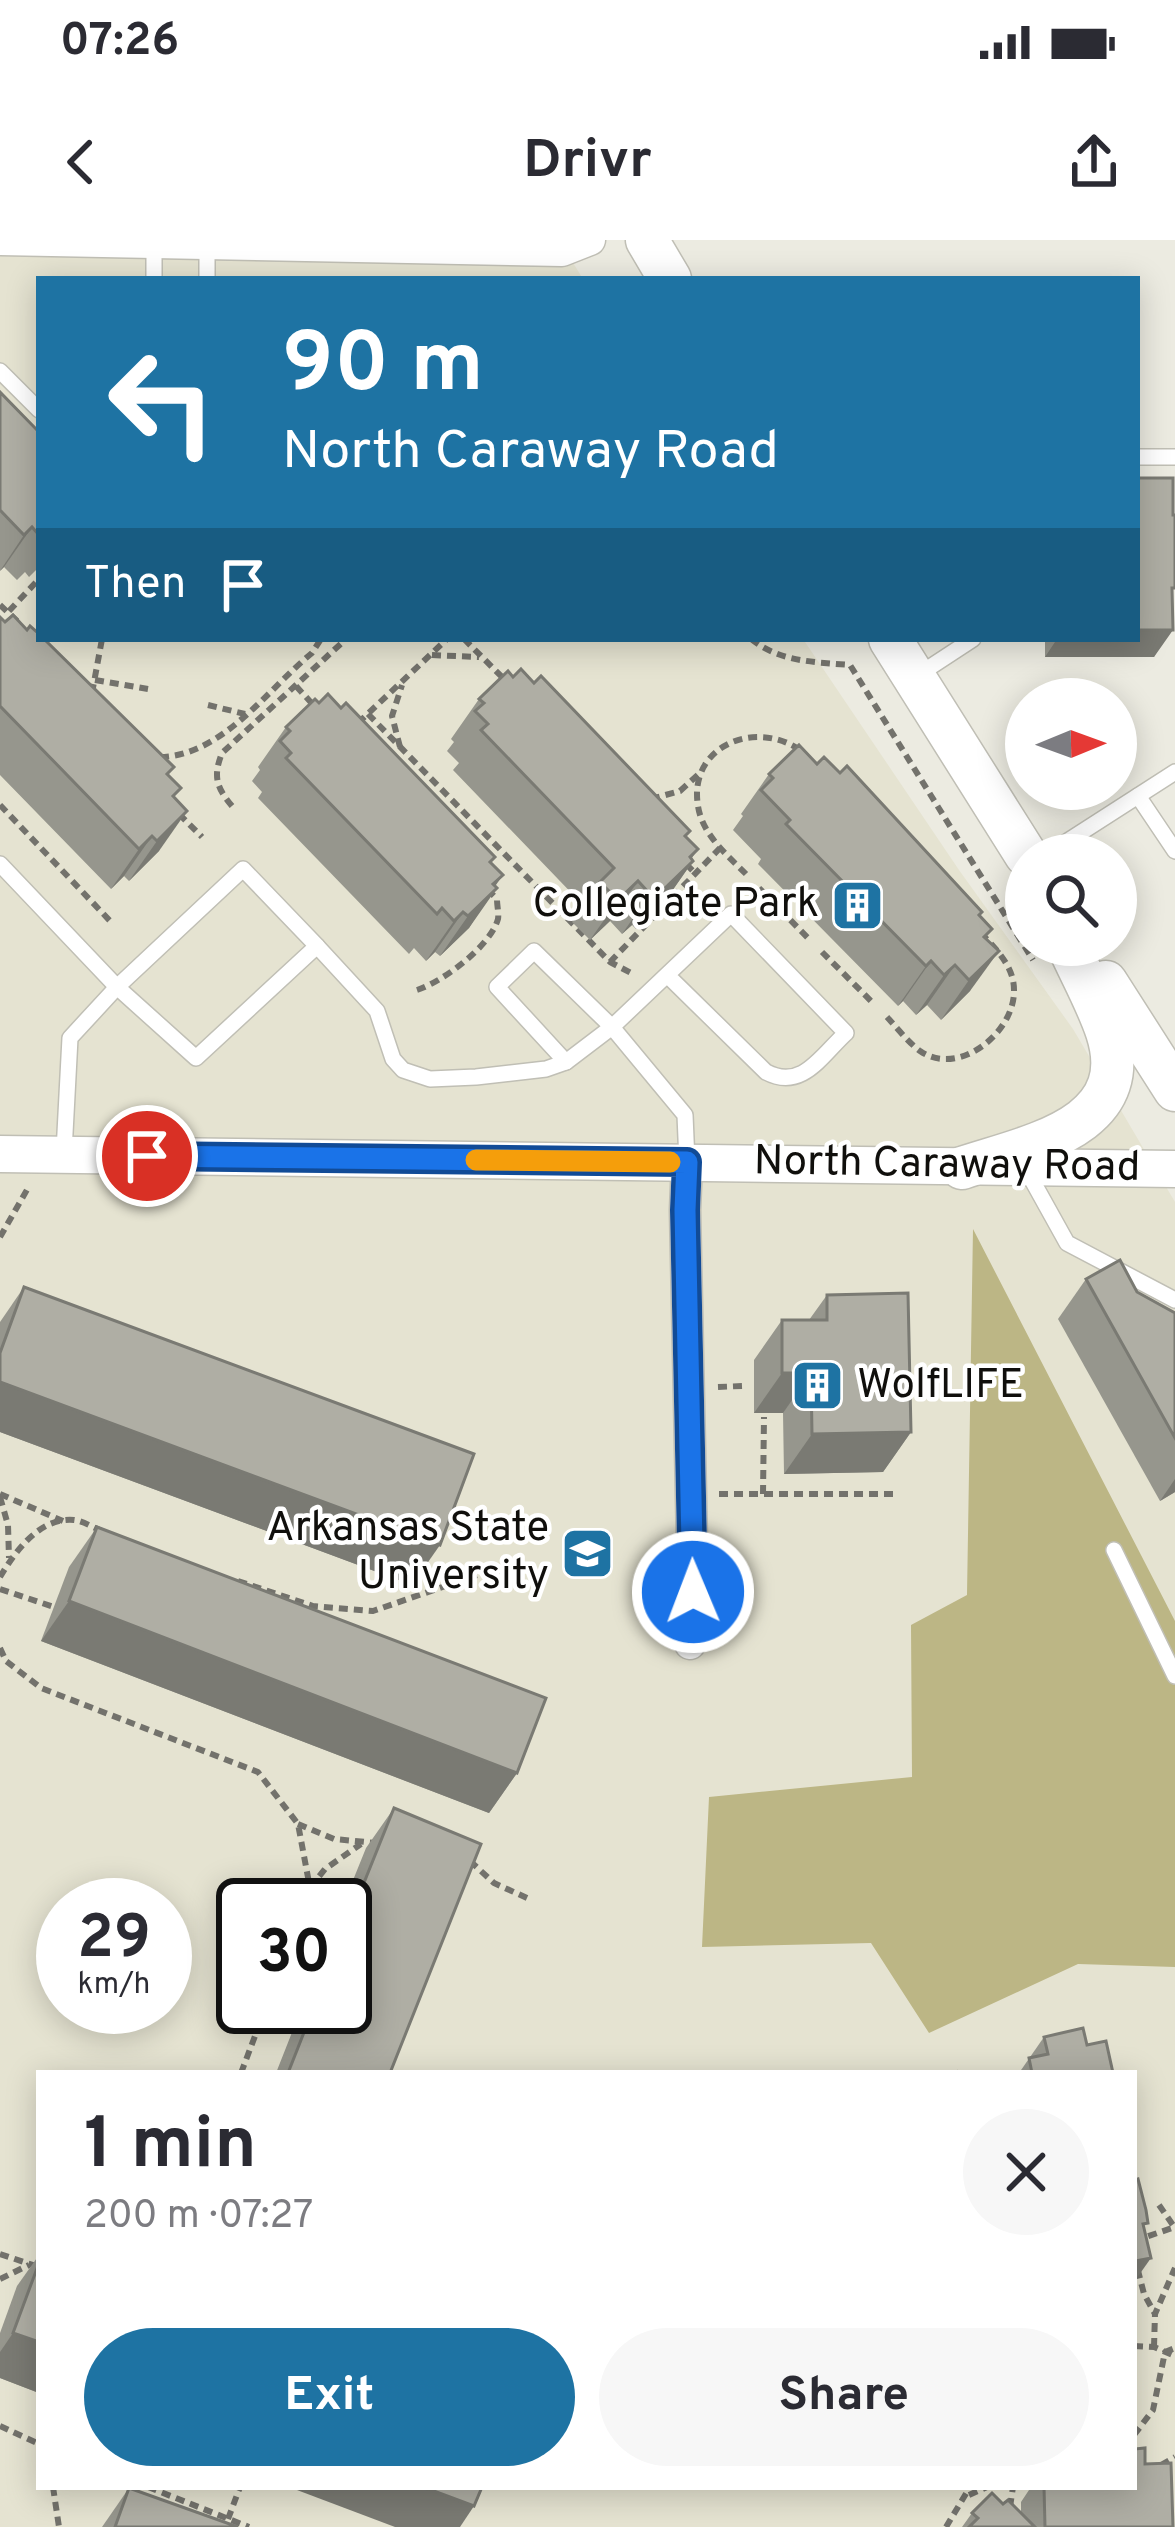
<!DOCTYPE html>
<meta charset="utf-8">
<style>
:root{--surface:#fff;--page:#f7f7f7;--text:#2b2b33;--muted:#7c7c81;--accent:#1e73a3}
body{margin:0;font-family:Overpass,sans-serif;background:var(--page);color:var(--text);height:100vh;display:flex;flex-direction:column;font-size:45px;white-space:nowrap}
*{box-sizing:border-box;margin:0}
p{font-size:39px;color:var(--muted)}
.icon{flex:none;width:66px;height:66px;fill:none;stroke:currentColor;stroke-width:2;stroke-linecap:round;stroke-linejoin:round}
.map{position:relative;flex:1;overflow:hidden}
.side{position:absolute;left:36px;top:1830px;width:1101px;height:420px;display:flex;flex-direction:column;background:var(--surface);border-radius:0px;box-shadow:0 6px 30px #0003}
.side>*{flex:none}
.guide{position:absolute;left:36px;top:36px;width:1104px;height:366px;border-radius:0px;box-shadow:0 6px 30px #0003;background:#1e73a3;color:#fff;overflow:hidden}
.needle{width:78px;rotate:89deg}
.tools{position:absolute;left:1005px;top:438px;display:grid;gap:24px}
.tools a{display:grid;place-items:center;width:132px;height:132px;border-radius:50%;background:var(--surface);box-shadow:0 6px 30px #0003;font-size:60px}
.speed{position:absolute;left:36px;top:1638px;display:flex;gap:24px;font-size:60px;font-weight:700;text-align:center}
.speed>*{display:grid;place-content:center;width:156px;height:156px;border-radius:50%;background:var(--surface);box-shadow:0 6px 30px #0003;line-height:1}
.speed small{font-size:30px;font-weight:400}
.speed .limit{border:6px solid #111;border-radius:18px;background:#fff;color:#111}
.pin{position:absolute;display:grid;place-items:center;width:102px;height:102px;color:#fff;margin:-51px;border:6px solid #fff;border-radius:50%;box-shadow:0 3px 12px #0007}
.me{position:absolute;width:132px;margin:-66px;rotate:359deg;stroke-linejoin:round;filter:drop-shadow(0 0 9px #0008)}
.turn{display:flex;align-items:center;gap:42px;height:252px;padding:0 48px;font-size:54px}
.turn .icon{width:156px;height:156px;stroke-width:2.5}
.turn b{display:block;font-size:84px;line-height:102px}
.then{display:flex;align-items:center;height:114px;padding:0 48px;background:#0003;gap:24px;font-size:45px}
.round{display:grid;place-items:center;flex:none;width:126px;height:126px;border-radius:63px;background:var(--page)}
.headline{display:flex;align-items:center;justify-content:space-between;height:204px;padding:0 48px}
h1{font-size:72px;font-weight:700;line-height:90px}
.cta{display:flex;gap:24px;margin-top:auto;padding:24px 48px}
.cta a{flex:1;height:138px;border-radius:72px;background:var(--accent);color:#fff;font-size:48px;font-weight:700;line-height:138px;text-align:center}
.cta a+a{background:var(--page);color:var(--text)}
.status{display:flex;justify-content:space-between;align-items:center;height:84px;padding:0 60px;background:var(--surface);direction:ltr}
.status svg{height:33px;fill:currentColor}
header{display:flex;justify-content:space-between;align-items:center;height:156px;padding:0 48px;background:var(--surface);font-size:54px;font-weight:700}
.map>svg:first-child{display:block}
.built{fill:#e5e3d1;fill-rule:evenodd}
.forest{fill:#bcb685}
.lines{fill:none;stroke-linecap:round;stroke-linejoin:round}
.service-casing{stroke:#c0bfb5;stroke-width:18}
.minor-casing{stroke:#c0bfb5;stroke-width:33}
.tertiary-casing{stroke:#c0bfb5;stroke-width:39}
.secondary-casing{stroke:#c0bfb5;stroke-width:45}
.path{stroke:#73726c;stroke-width:6;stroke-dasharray:9 6;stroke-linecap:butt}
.service{stroke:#fff;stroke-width:15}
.minor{stroke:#fff;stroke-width:30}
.tertiary{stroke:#fff;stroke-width:36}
.secondary{stroke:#fff;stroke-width:42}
.wall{fill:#96968d}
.shaded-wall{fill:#7a7a73}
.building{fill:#afaea4;stroke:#7a7a73;stroke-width:3}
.route-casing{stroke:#114b97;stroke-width:30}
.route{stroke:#1a73e8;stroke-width:21}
.slow{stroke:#f59e0b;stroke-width:21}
.labels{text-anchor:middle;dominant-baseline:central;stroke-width:9;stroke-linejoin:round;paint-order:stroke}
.poi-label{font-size:42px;fill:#100f0c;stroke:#fff;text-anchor:end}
.street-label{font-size:42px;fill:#100f0c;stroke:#fff}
</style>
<div class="status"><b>07:26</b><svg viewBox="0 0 49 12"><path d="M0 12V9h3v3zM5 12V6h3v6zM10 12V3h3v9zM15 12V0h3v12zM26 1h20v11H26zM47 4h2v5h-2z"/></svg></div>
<header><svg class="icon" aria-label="back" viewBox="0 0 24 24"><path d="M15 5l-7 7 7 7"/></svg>Drivr<svg class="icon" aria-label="share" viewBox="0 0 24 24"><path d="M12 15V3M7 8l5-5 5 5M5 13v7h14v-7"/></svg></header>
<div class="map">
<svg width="1175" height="2287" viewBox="0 0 1175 2287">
<rect width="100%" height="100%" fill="#ecebe1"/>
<path class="built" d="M 0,0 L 559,0 L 583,39 L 39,39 L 39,399 L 803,399 L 959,630 L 1073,789 L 1175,962 L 1175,2287 L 0,2287 ZM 63,1665 L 165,1665 L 165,1767 L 63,1767 ZM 243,1665 L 345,1665 L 345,1767 L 243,1767 ZM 39,1833 L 1134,1833 L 1134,2247 L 39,2247 Z"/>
<polygon class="forest" points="973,989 1175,1381 1175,1727 1078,1724 929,1793 871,1703 702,1707 709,1557 912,1537 911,1385 967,1355"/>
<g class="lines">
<defs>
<g id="service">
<polyline points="154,3 154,39"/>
<polyline points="207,5 207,39"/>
<polyline points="0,131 39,170"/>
<polyline points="1137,217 1175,217"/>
<polyline points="915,437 973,399"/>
<polyline points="1138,556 1175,611"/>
<polyline points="1046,615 1175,532"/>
<path d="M 0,624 L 117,747 L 196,818 L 317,706 L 377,771 L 393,819 L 403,830 L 430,839 L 476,837 L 546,829 L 566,822 L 612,787 L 731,674 L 846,793 C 821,816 802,851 766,832 L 667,735"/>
<polyline points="566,822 497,747 534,711 612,787 685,875 687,922"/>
<polyline points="64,912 70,798 117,747 243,629 317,706"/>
<polyline points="1027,931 1067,1003 1175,1060"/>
<polyline points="1114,1310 1175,1436"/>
</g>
<g id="minor">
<polyline points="0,0 562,11 590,0"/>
<polyline points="687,922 685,970 693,1352 690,1404"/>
</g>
<polyline id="tertiary" points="0,914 1175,929"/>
<g id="secondary">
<polyline points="647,0 670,39"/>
<polyline points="890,399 1026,615"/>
<polyline points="1106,742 1175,850"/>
<path d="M 962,928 C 1027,906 1138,888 1107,792 C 1097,762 1081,734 1068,705"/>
</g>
</defs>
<use href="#service" class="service-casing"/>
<use href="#minor" class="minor-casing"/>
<use href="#tertiary" class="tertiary-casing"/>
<use href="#secondary" class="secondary-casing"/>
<g class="path">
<polyline points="0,365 17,381"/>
<polyline points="9,371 39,339"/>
<polyline points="464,399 504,439"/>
<path d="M 751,399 C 780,422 814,422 850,425 L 1033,720"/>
<polyline points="432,415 479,417"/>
<polyline points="95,440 148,449"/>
<polyline points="296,446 316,468"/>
<polyline points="92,453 102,399"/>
<polyline points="208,465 245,474"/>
<polyline points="368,474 610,722 633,734"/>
<polyline points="358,483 447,399"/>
<polyline points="400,507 392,476 402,445"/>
<path d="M 160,517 C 222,516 267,450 312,413 L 321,399"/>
<polyline points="651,559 680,551 701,532"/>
<polyline points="0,565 112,683"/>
<path d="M 232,566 C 216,547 213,536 222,513 L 346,399"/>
<polyline points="179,574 202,597"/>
<polyline points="686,624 697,635"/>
<path d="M 746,634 C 727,615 702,594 698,566 C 688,506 755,479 800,510"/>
<polyline points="759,648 808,698"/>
<polyline points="822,712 873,763"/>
<polyline points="610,722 720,608"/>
<path d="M 417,750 C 442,742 490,707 498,679 C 499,673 497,666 497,659 L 490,652"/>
<path d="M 887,777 C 897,788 908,802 920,811 C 959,838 1015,792 1014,750 C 1014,727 997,710 982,694"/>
<polyline points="0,997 28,948"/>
<polyline points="718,1147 742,1146"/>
<polyline points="0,1254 63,1281"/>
<polyline points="719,1254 895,1254"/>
<polyline points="763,1254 764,1177"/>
<polyline points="0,1257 8,1285 9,1318"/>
<path d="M 0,1337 C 15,1312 39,1277 74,1280 C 83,1281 94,1288 102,1291"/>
<polyline points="238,1341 313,1366 373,1371 483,1333"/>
<polyline points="0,1349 54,1367"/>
<polyline points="0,1408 6,1421 41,1448 258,1532 298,1584 310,1648 304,1665"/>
<polyline points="298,1584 334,1599 376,1603"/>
<polyline points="470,1621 494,1643 527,1658"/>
<polyline points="310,1648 325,1629 361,1604"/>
<polyline points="955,1831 956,1833"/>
<polyline points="241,1833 266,1767"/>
<polyline points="1159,1965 1175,1988"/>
<polyline points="1134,2001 1175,1987"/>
<polyline points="0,2014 39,2027"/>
<polyline points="1134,2015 1144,2054 1155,2074"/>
<polyline points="0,2039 29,2025"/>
<polyline points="1134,2106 1154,2107 1175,2116"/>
<polyline points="1154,2107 1155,2074 1175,2028"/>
<polyline points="0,2186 39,2204"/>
<polyline points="1134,2195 1153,2170 1165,2112 1175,2108"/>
<polyline points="1161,2225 1175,2217"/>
<polyline points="53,2247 59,2287"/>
<polyline points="148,2247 249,2287"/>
<polyline points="969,2255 987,2247"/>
<polyline points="1010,2267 1013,2247"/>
<polyline points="228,2279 240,2247"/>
<polyline points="946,2287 970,2247"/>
</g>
<use href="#service" class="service"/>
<use href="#minor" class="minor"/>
<use href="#tertiary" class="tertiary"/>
<use href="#secondary" class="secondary"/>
</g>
<g class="wall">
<polygon points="0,152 39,192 39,327 29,337 25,332 17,340 4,327 0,331"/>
<polygon points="1173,373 1154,417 1045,417 1045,399 1137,399"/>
<polygon points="0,377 5,382 27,390 174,527 168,535 174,557 159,611 129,641 124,636 111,649 0,535"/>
<polygon points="479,459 686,596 693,621 665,661 636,689 632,685 622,694 610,681 590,700 572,682 583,665 453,530 459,523 447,511 454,502 451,499"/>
<polygon points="286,487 491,623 495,646 469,688 440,716 435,712 426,721 414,708 409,714 258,558 262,552 252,541 260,530 258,527"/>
<polygon points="817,524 979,675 986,698 970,751 941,780 927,765 916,775 903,761 898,766 758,624 761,619 733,590 743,576 741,574 769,534"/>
<polygon points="1086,1039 1137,1052 1175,1073 1175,1252 1160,1261 1058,1079"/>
<polygon points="24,1047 412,1345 0,1192 0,1082"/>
<polygon points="827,1055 911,1192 883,1232 784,1234 783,1173 754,1173 754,1120 782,1080 809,1080"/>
<polygon points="97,1287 517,1533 489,1573 41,1401 69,1327"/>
<polygon points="394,1568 390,1833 276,1833 302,1767 345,1767 345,1665 343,1665 366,1608"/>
<polygon points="1044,1797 1087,1805 1113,1833 1019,1833"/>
<polygon points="39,2015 39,2153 0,2138 0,2093 17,2046"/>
<polygon points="1145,2224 1173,2287 962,2287 972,2273 1021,2273 1021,2262 1031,2247 1134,2247"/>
<polygon points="129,2248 238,2287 102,2287"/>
</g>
<g class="shaded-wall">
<polygon points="32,287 4,327 0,331 24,295"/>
<polygon points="1137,390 1173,390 1154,417 1045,417 1057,399 1137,399"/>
<polygon points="187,571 159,611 129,641 157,601"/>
<polygon points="152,596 124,636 111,649 139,609"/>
<polygon points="698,609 682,632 693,621 665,661 636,689 664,649"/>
<polygon points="503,635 486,659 497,648 469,688 440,716 468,676 493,644"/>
<polygon points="638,641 610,681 590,700 618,660"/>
<polygon points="660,645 632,685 622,694 650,654"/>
<polygon points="463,672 435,712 426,721 454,681"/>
<polygon points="999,711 970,751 941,780 969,740"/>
<polygon points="931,721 903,761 898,766 926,726"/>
<polygon points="955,725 927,765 916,775 944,735"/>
<polygon points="782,1133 811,1133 783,1173 754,1173"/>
<polygon points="0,1142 440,1305 412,1345 0,1192"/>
<polygon points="911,1192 883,1232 784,1234 812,1194"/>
<polygon points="1175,1239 1175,1252 1160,1261"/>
<polygon points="69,1361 517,1533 489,1573 41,1401"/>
<polygon points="1151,2018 1134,2042 1134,2024 1136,2021"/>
<polygon points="13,2093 39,2102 39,2153 0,2138 0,2112"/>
<polygon points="289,2247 423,2247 474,2266 460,2287 395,2287"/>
</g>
<g class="building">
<polygon points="0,152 39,192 39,295 32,287 24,295 0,270"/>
<polygon points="1137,238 1173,238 1173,275 1175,275 1175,348 1172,348 1173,390 1137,390"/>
<polygon points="13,375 27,390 30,386 39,394 39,399 44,399 174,527 167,534 181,548 173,556 187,571 157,601 152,596 139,609 0,466 0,377 5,382"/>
<polygon points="521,429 534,443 541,436 690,591 685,596 698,609 690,617 693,621 664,649 660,645 650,654 638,641 618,660 600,642 614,628 481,490 488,484 475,471 484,463 479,459 508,431 513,437"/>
<polygon points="328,454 341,468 346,463 495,617 490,622 503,635 493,644 497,648 468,676 463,672 454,681 442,668 437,674 286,518 291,513 280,501 290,491 286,487 315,459 319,463"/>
<polygon points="799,505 817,524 824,517 840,533 847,526 982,672 979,675 992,689 984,697 999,711 969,740 955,725 944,735 931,721 926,726 786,584 790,580 761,550 773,538 769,534"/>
<polygon points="1120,1020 1137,1052 1175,1073 1175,1198 1086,1039"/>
<polygon points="24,1047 474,1214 440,1305 0,1142 0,1113"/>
<polygon points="908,1053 911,1192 812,1194 811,1133 782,1133 782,1080 827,1080 827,1055"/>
<polygon points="97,1287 546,1458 517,1533 69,1361"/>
<polygon points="394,1568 481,1604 390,1833 288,1833 314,1767 345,1767 345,1690"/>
<polygon points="1083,1788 1087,1805 1106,1801 1113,1833 1032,1833 1029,1818 1048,1814 1044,1797"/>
<polygon points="1134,1935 1135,1940 1138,1939 1146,1970 1148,1983 1143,1984 1151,2018 1136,2021 1138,2029 1134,2029"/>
<polygon points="39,2023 39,2102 13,2093"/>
<polygon points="1145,2208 1145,2224 1171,2223 1173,2287 1045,2287 1044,2247 1134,2247 1134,2209"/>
<polygon points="423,2247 482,2247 474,2266"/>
<polygon points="129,2248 238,2287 115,2287"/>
<polygon points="992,2253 1003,2264 1008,2260 1035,2287 969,2287 978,2278 972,2273"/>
</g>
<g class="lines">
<defs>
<polyline id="route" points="147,916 687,922 685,970 693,1352"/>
</defs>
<use href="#route" class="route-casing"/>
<use href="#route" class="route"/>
<polyline class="slow" points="476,920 670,922"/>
</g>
<defs>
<symbol id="building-square" viewBox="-11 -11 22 22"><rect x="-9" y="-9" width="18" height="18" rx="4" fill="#1e73a3" stroke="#fff"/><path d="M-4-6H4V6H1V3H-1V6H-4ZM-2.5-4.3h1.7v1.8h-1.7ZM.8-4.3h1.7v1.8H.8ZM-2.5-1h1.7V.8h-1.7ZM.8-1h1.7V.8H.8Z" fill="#fff"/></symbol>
<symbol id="university-square" viewBox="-11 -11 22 22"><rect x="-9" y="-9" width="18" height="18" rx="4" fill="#1e73a3" stroke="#fff"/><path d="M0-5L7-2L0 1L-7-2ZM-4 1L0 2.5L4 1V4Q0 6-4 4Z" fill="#fff"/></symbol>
</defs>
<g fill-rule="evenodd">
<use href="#building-square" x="828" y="636" width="59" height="59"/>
<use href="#building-square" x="788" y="1116" width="59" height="59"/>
<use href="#university-square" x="558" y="1284" width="59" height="59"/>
</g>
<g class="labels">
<g class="poi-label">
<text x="819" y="665">Collegiate Park</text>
<text x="857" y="1146" text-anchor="start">WolfLIFE</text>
<text x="549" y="1289">Arkansas State<tspan x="549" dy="48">University</tspan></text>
</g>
<g class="street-label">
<text transform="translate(947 926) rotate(1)">North Caraway Road</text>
</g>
</g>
</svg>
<div class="tools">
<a><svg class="needle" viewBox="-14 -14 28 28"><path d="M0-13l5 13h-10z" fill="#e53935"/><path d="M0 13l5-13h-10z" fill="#7c7c81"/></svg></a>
<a><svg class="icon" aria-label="search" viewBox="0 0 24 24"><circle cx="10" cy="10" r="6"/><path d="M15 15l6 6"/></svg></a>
</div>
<div class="speed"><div>29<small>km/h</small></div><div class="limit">30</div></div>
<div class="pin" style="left:147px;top:916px;background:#d93025"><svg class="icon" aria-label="arrive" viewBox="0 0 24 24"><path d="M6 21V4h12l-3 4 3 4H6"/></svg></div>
<svg class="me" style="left:693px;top:1352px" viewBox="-20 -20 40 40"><circle r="17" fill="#1a73e8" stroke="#fff" stroke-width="3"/><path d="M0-11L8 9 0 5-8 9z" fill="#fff"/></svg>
<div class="guide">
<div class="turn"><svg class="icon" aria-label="left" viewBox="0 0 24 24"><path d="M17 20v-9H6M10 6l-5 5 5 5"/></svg><div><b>90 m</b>North Caraway Road</div></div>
<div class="then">Then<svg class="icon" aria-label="arrive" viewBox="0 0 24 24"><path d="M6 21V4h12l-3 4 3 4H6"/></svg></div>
</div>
<section class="side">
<div class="headline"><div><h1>1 min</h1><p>200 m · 07:27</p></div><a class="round"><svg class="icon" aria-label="close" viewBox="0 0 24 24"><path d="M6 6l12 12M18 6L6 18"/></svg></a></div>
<div class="cta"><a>Exit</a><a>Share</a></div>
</section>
</div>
